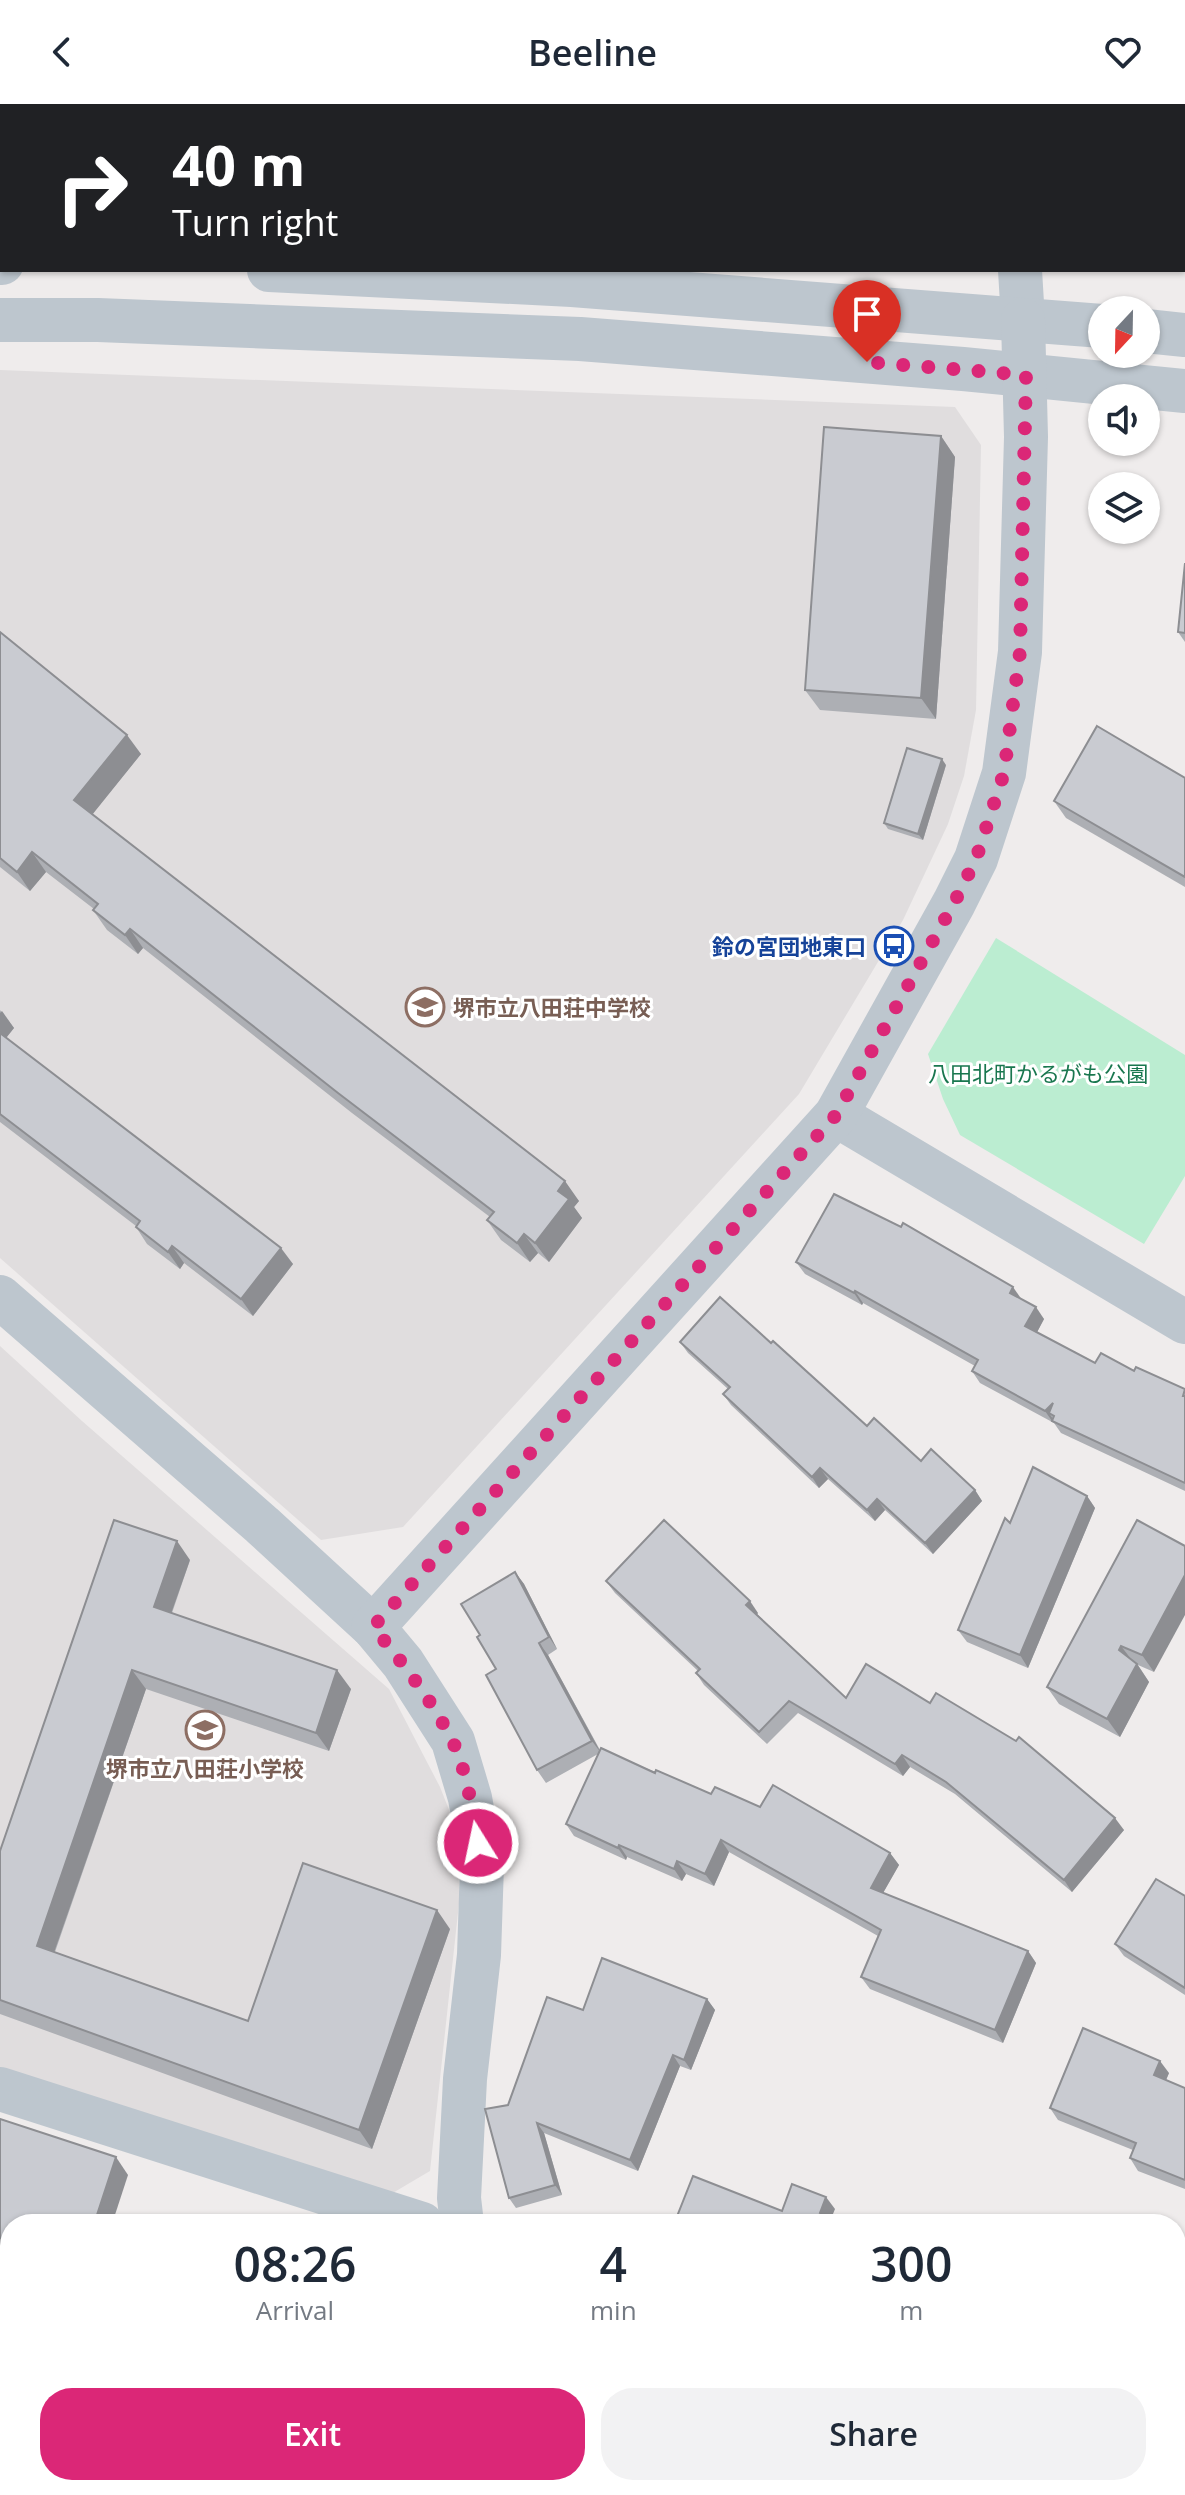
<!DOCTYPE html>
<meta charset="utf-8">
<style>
:root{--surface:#fff;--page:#f2f2f3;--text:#1f2937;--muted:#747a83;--accent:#db2777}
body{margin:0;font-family:"Open Sans","Noto Sans JP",sans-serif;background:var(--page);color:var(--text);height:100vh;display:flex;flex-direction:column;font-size:30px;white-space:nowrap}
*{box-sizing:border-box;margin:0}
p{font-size:26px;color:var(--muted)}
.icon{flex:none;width:44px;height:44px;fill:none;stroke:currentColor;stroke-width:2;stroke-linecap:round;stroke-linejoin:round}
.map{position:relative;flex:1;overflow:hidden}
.drawer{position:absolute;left:0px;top:2110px;width:1186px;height:282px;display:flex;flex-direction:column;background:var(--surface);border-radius:32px 32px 0 0;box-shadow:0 2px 6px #0004}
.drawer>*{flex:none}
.top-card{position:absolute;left:0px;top:0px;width:1186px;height:168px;box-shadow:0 2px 6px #0004;background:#202124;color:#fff;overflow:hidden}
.needle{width:52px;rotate:202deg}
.tools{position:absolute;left:1088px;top:192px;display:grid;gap:16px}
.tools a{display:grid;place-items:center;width:72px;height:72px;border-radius:50%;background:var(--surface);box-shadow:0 2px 6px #0004;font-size:40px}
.pin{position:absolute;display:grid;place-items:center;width:68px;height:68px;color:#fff;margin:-82px -34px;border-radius:50% 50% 50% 0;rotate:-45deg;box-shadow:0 0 8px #0007}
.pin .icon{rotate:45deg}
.me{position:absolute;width:88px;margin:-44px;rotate:350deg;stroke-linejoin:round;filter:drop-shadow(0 0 6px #0008)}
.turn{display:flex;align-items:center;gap:28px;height:168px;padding:0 40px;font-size:36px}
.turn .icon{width:104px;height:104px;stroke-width:2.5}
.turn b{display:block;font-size:56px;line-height:68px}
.eta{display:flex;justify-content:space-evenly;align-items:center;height:136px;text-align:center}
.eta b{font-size:48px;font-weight:600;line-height:56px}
.button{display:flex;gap:16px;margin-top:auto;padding:16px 40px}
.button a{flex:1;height:92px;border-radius:32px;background:var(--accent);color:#fff;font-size:32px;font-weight:600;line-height:92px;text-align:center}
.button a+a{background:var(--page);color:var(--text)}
header{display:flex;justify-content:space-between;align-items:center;height:104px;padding:0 40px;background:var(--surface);font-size:36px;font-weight:600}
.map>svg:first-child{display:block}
.education{fill:#e0ddde}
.green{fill:#bbedd1}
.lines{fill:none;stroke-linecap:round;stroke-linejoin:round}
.minor{stroke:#bdc6ce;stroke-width:44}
.tertiary{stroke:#bdc6ce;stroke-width:44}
.wall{fill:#adafb4}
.shaded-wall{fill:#8d8e92}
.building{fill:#c9cbd1;stroke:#8d8e92;stroke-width:2}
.route{stroke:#db2777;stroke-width:14;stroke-dasharray:0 25.2}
.labels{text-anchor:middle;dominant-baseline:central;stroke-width:6;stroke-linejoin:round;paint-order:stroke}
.transit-label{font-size:22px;font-weight:bold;fill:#164399;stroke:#fff;text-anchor:end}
.education-label{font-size:22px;font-weight:bold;fill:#785e54;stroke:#fff;text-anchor:start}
.park-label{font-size:22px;fill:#19774f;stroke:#fff}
</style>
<header><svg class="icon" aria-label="back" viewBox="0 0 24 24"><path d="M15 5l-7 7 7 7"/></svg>Beeline<svg class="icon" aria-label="heart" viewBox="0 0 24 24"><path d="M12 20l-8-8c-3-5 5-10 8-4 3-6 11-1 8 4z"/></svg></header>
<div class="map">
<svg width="1185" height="2391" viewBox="0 0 1185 2391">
<rect width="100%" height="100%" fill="#efecec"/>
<g class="education">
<polygon points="0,266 955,303 981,341 976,606 964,672 948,720 903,816 799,990 403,1423 321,1436 0,1154"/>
<polygon points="0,1242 82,1317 389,1585 440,1683 453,1716 460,1790 430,2067 391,2090 0,1964"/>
</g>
<g class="green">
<polygon points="996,834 1185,951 1185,1072 1144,1140 960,1031 943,995 928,950"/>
<polygon points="0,2318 10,2321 10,2382 179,2382 204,2391 0,2391"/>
<polygon points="346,2382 516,2382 512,2391 342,2391"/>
<polygon points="634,2382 776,2382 772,2391 631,2391"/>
</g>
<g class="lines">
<g class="minor">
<polyline points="1023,2 1023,0"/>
<polyline points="1020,166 1023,216"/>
<polyline points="0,1985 422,2120"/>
</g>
<g class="tertiary">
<polyline points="0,159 2,159"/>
<polyline points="269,166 572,181 1102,222"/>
<polyline points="0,216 98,216 580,235 963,265 1185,287"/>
<polyline points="1146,227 1185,231"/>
<polyline points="836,1011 1185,1218"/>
<polyline points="0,1193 262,1421 373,1523 403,1559 453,1637 470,1694 482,1761 479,1851 465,1975 459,2094 462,2120"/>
<polyline points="373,1523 836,1011 954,799 976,755 1004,669 1020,548 1026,333 1023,216"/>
<polyline points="877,2382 884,2391"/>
</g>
</g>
<g class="wall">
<polygon points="941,332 955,353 936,615 820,606 805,586"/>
<polygon points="1185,459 1185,538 1178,528"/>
<polygon points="0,528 141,650 92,710 579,1097 574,1103 582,1114 549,1158 538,1149 530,1158 501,1136 487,1116 490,1113 352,1009 143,844 138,850 107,826 93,806 94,805 46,768 30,787 0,763"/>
<polygon points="946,661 923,736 888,725 884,719"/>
<polygon points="1185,674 1185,783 1066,714 1054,697"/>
<polygon points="0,906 14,924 6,934 293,1160 253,1212 184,1159 180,1165 147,1140 136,1123 136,1122 0,1018"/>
<polygon points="796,1158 1021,1195 1044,1215 1037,1228 1095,1259 1134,1267 1185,1285 1185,1387 1061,1329 1054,1319 980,1279 972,1267 975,1262 863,1199 862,1201 805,1170"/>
<polygon points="680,1238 867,1322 921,1357 975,1386 982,1397 933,1450 885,1406 875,1417 828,1375 819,1384 731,1301 723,1290 728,1285 688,1249"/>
<polygon points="1087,1392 1095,1404 1028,1564 967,1538 958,1526 1010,1419"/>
<polygon points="1137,1416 1154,1568 1138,1561 1149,1578 1120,1633 1059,1600 1047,1583"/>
<polygon points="190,1456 172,1509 351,1585 329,1647 146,1585 55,1848 248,1917 450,1825 372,2045 0,1910 0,1747"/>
<polygon points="515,1468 524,1480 557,1545 548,1551 600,1646 711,1690 760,1703 890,1749 899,1761 883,1789 1028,1847 1036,1859 1003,1939 870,1885 861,1873 878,1832 729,1748 714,1782 686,1770 682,1777 627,1753 626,1756 574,1732 566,1720 598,1650 546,1679 537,1666 496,1565 480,1531"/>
<polygon points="606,1477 758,1509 757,1510 846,1594 1124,1726 1072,1788 955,1690 910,1663 903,1672 798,1609 767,1640 704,1581 696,1569 698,1567 615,1489"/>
<polygon points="1185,1792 1185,1891 1124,1852 1115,1840"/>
<polygon points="707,1895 715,1906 691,1966 680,1962 638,2067 544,2029 562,2091 516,2104 509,2094 508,2001 583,1906"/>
<polygon points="1169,1969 1166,1976 1185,1984 1185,2085 1138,2067 1130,2054 1133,2046 1058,2016 1050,2004"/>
<polygon points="0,2015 128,2071 10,2120 10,2266 0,2263"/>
<polygon points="1176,2255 1185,2258 1185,2341 1176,2337"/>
<polygon points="205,2382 313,2382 310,2391 230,2391"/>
</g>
<g class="shaded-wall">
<polygon points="941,332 955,353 936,615 921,594"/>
<polygon points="127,631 141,650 88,716 74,696"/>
<polygon points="942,655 946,661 923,736 918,730"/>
<polygon points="32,748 46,768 30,787 17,768"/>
<polygon points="130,825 143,844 138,850 125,831"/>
<polygon points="2,907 14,924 2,939 0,936 0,909"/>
<polygon points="565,1077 579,1097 574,1103 582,1114 549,1158 535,1139 558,1087"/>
<polygon points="524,1130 538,1149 530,1158 517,1139"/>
<polygon points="172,1142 184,1159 180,1165 168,1148"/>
<polygon points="281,1144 293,1160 253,1212 241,1195"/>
<polygon points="1013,1183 1022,1196 1010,1189"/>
<polygon points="855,1187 863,1199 862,1201 854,1189"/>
<polygon points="1036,1203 1044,1215 1034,1234 1025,1222"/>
<polygon points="1053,1299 1054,1312 1049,1309 1055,1318 1052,1317 1054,1320 1045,1307"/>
<polygon points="820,1364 828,1375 819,1384 812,1373"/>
<polygon points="975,1386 982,1397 933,1450 925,1439"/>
<polygon points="1087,1392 1095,1404 1028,1564 1020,1551"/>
<polygon points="877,1395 885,1406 875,1417 867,1406"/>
<polygon points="177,1437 190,1456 167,1521 154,1503"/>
<polygon points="515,1468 524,1480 557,1545 549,1533"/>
<polygon points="1185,1471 1185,1511 1154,1568 1142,1551"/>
<polygon points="750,1497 758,1509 755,1513 746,1501"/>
<polygon points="539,1539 548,1551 601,1649 592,1637"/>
<polygon points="1121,1542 1134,1559 1119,1546"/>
<polygon points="1137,1560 1149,1578 1120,1633 1107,1615"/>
<polygon points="132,1566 146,1585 50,1860 37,1842"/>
<polygon points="337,1566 351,1585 329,1647 316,1629"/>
<polygon points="902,1651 910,1663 903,1672 895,1660"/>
<polygon points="1115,1714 1124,1726 1072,1788 1064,1776"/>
<polygon points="721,1736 729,1748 714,1782 705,1770"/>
<polygon points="619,1741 627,1753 626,1756 618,1744"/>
<polygon points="890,1749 899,1761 879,1796 871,1784"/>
<polygon points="677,1757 686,1770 682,1777 674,1765"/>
<polygon points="437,1806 450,1825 372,2045 359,2026"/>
<polygon points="1028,1847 1036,1859 1003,1939 995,1926"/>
<polygon points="707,1895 715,1906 691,1966 684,1956"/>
<polygon points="673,1951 680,1962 638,2067 630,2056"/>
<polygon points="1160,1957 1169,1969 1163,1983 1154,1971"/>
<polygon points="537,2019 544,2029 562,2091 555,2081"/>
<polygon points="116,2053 128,2071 112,2120 94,2120"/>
<polygon points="826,2093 835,2105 829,2120 820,2109"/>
<polygon points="295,2382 313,2382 310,2391 292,2391"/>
<polygon points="591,2383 596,2391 588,2391"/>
</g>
<g class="building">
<polygon points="824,323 941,332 921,594 805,586"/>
<polygon points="1185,459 1185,529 1178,528"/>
<polygon points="0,528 127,631 74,696 565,1077 558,1087 569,1095 535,1139 524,1130 517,1139 487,1116 494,1108 338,989 130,825 125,831 93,806 98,800 32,748 17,768 0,754"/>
<polygon points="1097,622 1185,674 1185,773 1054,697"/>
<polygon points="907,644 942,655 918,730 884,719"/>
<polygon points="0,929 281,1144 241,1195 172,1142 168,1148 136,1123 140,1117 0,1010"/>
<polygon points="834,1090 901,1123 903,1119 1013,1183 1010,1189 1036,1203 1025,1222 1095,1259 1101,1249 1134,1267 1136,1263 1185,1285 1183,1292 1185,1292 1185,1379 1052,1317 1054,1312 1049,1309 1053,1299 1045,1307 972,1267 978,1256 855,1187 854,1189 796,1158"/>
<polygon points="720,1193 771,1239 773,1237 867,1322 874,1314 921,1357 931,1345 975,1386 925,1439 877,1395 867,1406 820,1364 812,1373 723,1290 730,1283 680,1238"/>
<polygon points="1033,1363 1087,1392 1020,1551 958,1526 1005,1414 1010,1419"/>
<polygon points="114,1416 177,1437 154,1503 337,1566 316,1629 132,1566 37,1842 248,1917 303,1759 437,1806 359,2026 0,1896 0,1747"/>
<polygon points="664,1416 750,1497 746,1501 846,1594 866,1560 930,1599 936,1589 1016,1637 1019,1633 1115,1714 1064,1776 946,1678 902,1651 895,1660 789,1597 759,1628 696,1569 700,1565 606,1477"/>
<polygon points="1137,1416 1185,1442 1185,1471 1142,1551 1121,1542 1119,1546 1137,1560 1107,1615 1047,1583"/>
<polygon points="515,1468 549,1533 539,1539 592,1637 537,1666 486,1571 496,1565 477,1533 480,1531 461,1500"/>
<polygon points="601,1644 655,1669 656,1666 711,1690 715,1683 760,1703 773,1681 890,1749 871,1784 1028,1847 995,1926 861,1873 881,1826 721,1736 705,1770 677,1757 674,1765 619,1741 618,1744 566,1720"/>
<polygon points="1156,1775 1185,1792 1185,1884 1115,1840"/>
<polygon points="602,1854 707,1895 684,1956 673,1951 630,2056 537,2019 555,2081 509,2094 485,2005 508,2001 547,1893 583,1906"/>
<polygon points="1083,1924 1160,1957 1154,1971 1185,1984 1185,2076 1130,2054 1136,2039 1050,2004"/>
<polygon points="0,2015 116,2053 94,2120 10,2120 10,2253 0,2249"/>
<polygon points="693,2072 782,2107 792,2080 826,2093 820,2109 849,2120 674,2120"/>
<polygon points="1176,2255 1185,2258 1185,2336 1176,2333"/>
<polygon points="240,2382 295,2382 292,2391 266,2391"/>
<polygon points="526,2382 587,2382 591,2383 588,2391 522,2391"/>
<polygon points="955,2382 1060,2382 1082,2391 952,2391"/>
</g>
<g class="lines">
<path class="route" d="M 478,1739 C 472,1705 467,1667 452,1636 C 431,1595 402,1558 373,1523 L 836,1011 L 954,799 L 976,755 L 1004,669 L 1012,608 L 1020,548 L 1026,271 L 867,258"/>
</g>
<defs>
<symbol id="bus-ring" viewBox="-11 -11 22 22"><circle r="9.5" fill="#fff" stroke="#1a4fb4" stroke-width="1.5"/><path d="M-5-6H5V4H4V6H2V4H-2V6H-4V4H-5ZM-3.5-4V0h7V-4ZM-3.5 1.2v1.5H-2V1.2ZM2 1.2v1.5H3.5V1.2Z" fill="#1a4fb4"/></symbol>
<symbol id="school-ring" viewBox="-11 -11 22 22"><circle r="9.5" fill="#fff" stroke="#8d6e63" stroke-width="1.5"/><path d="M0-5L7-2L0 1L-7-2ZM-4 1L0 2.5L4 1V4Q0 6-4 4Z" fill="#8d6e63"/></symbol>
</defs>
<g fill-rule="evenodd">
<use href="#bus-ring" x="872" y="820" width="44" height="44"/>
<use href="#school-ring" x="403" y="881" width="44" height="44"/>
<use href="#school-ring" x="183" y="1604" width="44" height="44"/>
</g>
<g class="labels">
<g class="transit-label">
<text x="866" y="842">鈴の宮団地東口</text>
</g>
<g class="education-label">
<text x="453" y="903">堺市立八田荘中学校</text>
<text x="205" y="1664" text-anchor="middle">堺市立八田荘小学校</text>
</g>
<g class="park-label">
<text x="1038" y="969">八田北町かるがも公園</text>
</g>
</g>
</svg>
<div class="tools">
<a><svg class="needle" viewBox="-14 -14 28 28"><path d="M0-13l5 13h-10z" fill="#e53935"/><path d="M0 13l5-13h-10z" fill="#747a83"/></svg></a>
<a><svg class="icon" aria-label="sound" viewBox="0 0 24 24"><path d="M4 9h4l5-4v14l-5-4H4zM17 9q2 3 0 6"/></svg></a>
<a><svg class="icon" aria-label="layers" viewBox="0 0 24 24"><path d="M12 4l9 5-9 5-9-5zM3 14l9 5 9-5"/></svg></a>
</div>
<div class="pin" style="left:867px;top:258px;background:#d93025"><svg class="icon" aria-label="arrive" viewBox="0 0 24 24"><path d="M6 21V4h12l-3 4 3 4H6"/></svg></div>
<svg class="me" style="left:478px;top:1739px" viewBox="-20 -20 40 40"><circle r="17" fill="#db2777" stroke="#fff" stroke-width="3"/><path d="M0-11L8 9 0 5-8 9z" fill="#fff"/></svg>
<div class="top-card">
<div class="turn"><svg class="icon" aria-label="right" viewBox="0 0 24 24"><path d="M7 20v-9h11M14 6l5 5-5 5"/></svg><div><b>40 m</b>Turn right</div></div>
</div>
<section class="drawer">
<div class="eta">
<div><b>08:26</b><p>Arrival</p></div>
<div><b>4</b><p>min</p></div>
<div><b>300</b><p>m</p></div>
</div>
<div class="button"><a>Exit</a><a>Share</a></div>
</section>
</div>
